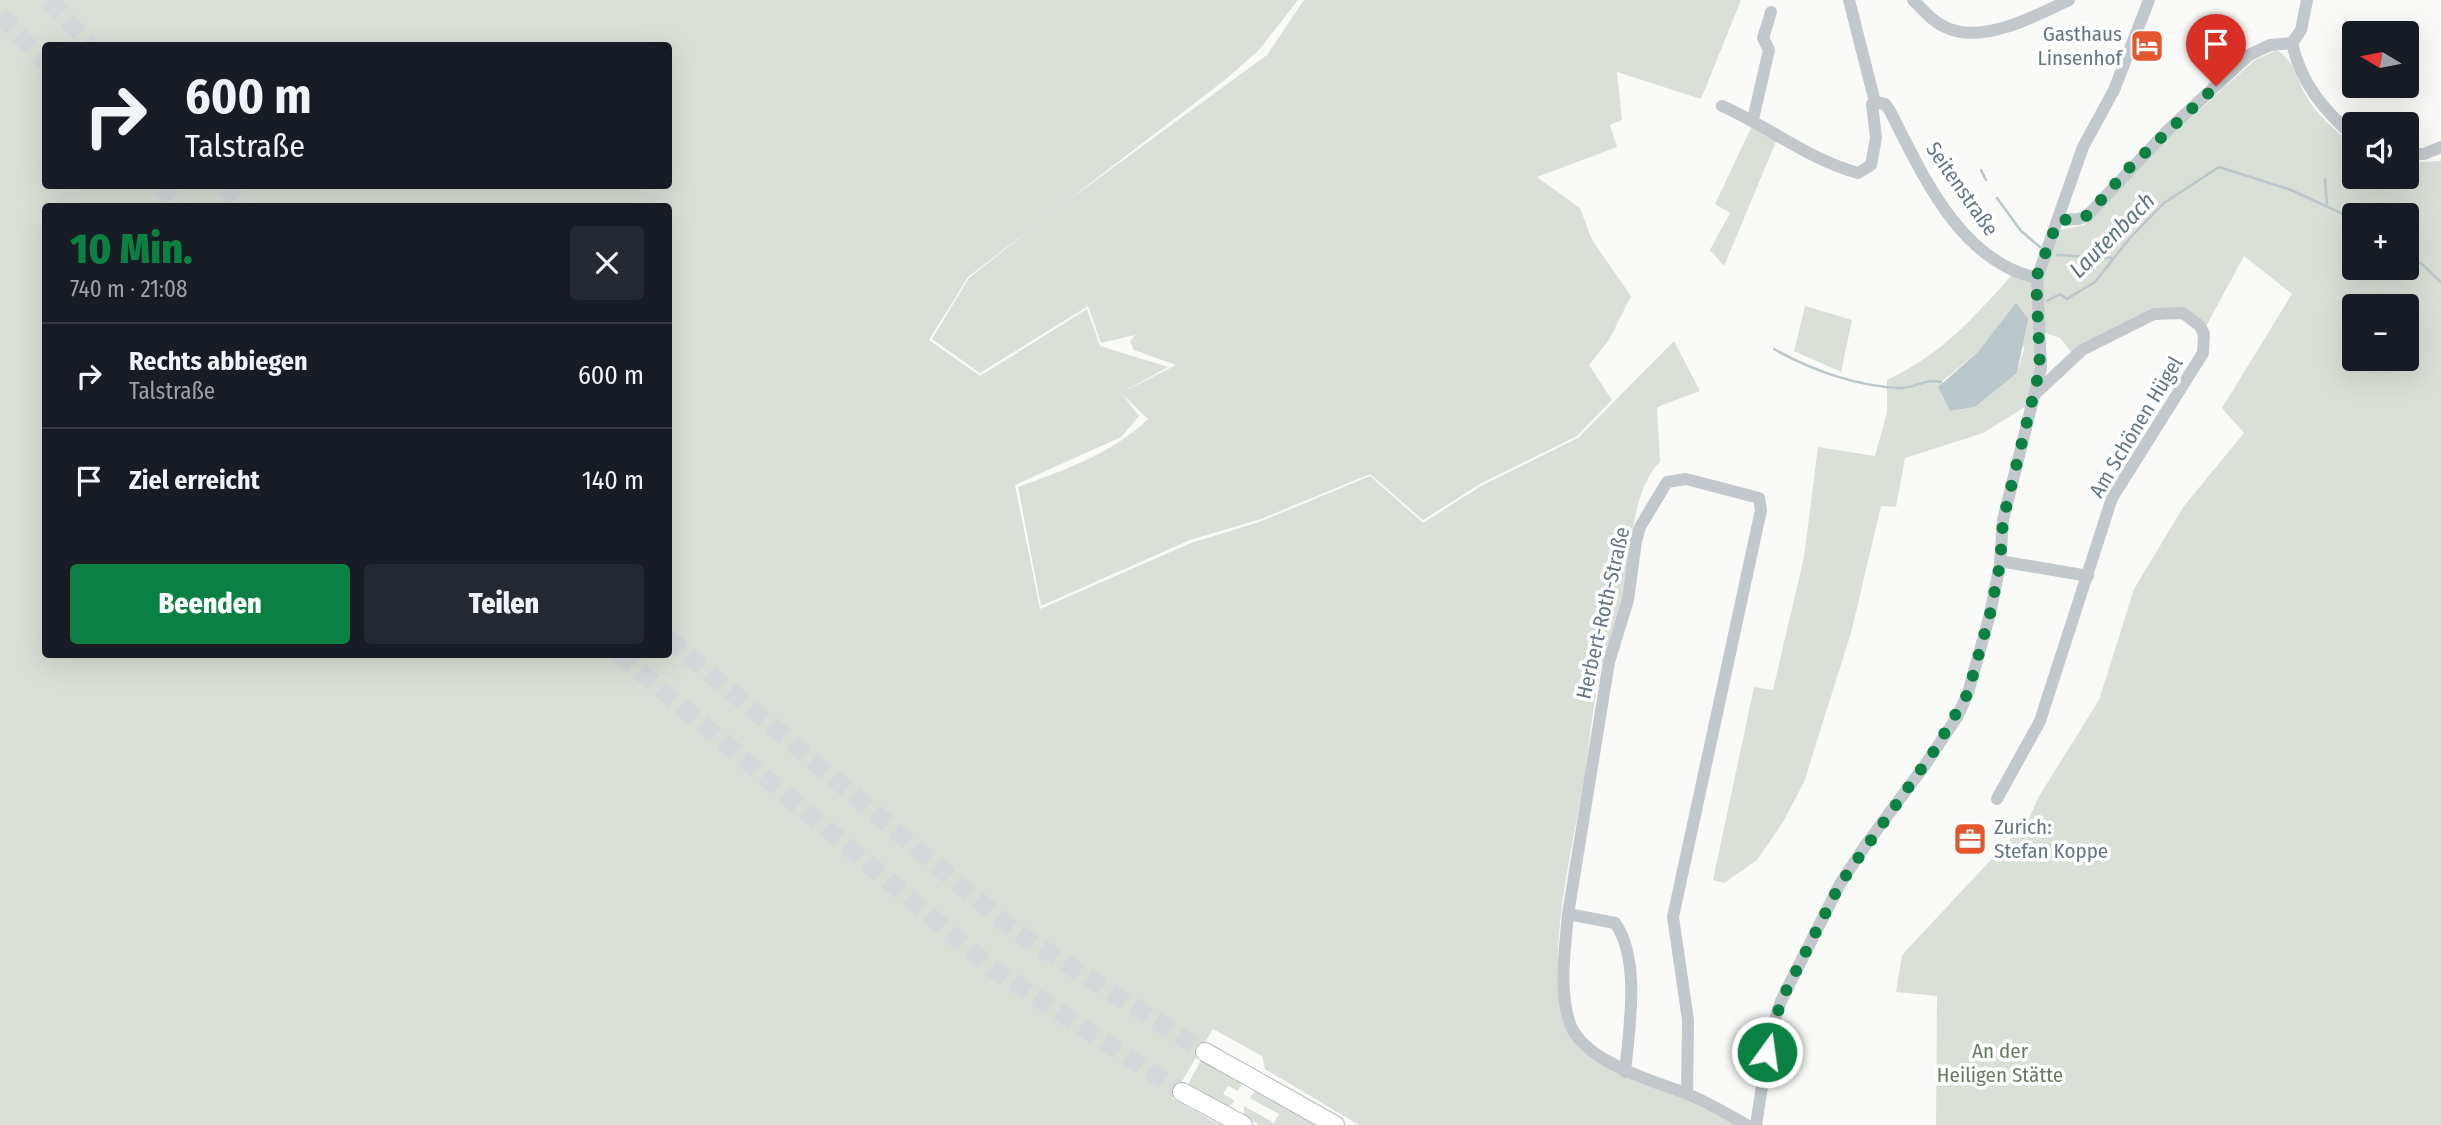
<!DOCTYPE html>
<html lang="de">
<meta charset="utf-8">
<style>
:root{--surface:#171b24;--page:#242831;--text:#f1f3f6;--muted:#9ea1a6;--line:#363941;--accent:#0b8043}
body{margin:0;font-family:"Fira Sans Condensed",sans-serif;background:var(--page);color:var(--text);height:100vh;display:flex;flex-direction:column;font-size:26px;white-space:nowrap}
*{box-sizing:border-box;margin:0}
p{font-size:23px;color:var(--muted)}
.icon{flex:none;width:38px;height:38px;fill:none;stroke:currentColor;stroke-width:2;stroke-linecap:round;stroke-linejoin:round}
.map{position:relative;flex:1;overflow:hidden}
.sheet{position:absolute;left:42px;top:203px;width:630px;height:455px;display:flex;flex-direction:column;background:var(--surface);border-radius:7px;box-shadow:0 7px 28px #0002}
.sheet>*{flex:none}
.guide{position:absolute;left:42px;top:42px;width:630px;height:147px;border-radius:7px;box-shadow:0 7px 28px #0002;background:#171b24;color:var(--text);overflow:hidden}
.needle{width:46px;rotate:280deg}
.fabs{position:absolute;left:2342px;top:21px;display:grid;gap:14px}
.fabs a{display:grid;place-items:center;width:77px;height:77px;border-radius:7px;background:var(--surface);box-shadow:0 7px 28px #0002;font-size:35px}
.pin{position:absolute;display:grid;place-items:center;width:60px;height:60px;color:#fff;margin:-72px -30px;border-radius:50% 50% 50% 0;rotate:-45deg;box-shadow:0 0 7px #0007}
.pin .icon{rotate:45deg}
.me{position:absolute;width:77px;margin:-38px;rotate:14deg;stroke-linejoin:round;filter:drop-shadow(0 0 5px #0008)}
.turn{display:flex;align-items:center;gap:24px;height:147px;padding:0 28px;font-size:32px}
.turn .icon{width:91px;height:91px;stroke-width:2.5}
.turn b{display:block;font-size:49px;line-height:60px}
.round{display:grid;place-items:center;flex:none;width:74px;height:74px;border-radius:7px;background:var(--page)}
.summary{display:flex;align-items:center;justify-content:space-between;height:119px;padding:0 28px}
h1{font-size:42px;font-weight:800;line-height:52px;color:var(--accent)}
.button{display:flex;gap:14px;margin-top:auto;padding:14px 28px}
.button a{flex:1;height:80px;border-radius:7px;background:var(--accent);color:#fff;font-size:28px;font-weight:800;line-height:80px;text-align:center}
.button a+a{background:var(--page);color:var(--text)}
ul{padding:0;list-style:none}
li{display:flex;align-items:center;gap:21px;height:105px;padding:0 28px;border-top:2px solid var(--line)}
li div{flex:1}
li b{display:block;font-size:26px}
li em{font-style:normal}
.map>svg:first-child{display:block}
.green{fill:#dadfd7;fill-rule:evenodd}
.water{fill:#bbc7cb}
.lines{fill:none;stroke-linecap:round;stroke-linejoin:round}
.stream{stroke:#bbc7cb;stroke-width:2.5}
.highway-tunnel{stroke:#d5d9db;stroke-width:18;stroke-dasharray:18 9;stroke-linecap:butt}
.highway-casing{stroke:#b4b9bd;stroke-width:20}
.minor{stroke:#c3c8cc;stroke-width:12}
.highway{stroke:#fff;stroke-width:18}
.route{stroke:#0b8043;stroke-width:12;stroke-dasharray:0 21.6}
.labels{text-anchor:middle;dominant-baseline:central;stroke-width:7;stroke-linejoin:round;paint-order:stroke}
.poi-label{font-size:21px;fill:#657683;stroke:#fff;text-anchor:end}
.street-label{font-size:21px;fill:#657683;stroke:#fff}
.park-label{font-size:21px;fill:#687a64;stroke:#fff}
.water-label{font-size:23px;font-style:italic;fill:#60757c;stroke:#fff}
</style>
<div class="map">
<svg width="2441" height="1125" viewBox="0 0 2441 1125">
<rect width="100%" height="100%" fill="#fafaf8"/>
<g class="green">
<path d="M 0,0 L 1298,0 L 1259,50 L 1226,79 L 968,277 L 929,340 L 980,376 L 1087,309 L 1100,346 L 1168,367 L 1121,393 L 1176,365 L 1134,350 L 1130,342 L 1135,335 L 1101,343 L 1088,306 L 980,373 L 932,339 L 969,278 L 1055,210 L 1267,55 L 1304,0 L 1741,0 L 1701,99 L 1617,72 L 1622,120 L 1610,125 L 1617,147 L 1537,177 L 1580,208 L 1592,240 L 1631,296 L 1609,340 L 1589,365 L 1612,400 L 1577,436 L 1480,484 L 1423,520 L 1370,474 L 1261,519 L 1190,540 L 1041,606 L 1018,487 C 1064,470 1112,454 1148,419 L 1122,394 L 1139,416 L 1121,437 L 1015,485 L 1040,609 L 1191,543 L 1262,521 L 1370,476 L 1423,523 L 1481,486 L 1578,438 L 1674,341 L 1700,391 L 1657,407 L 1660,462 C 1629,491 1631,568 1621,608 C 1616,627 1607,645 1602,664 C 1593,701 1590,741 1584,779 C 1573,847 1540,974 1570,1035 L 1747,1125 L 1359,1125 L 1265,1069 L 1262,1056 L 1213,1029 L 1172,1098 L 1220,1125 L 0,1125 ZM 46,46 L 668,46 L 668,186 L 46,186 ZM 46,206 L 668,206 L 668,654 L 46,654 Z"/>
<path d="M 2277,50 C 2296,63 2294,73 2304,92 C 2315,114 2335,130 2354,145 L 2354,177 L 2406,177 L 2406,163 L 2441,161 L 2441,1125 L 1936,1125 L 1937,996 L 1896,992 L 1902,955 L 2029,819 L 2038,798 L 2099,700 L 2134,589 L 2184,506 L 2244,433 L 2222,408 L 2292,294 L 2244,256 L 2203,332 L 2182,316 L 2165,315 L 2072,353 L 2060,338 L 2041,331 L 2033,402 L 1983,433 L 1905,458 L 1896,507 L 1881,506 L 1851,633 L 1804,782 L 1783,822 L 1757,860 L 1724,883 L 1713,880 L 1754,687 L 1773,690 L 1804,557 L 1818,447 L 1875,456 L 1887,412 L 1887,380 C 1944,353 1972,319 2014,273 L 2037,278 L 2049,245 L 2061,230 L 2084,225 L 2166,140 L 2255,60 ZM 2354,215 L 2406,215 L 2406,268 L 2354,268 ZM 2016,304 L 2024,350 L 2017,373 L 1975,407 L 1951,411 L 1941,394 L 1941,382 L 1977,353 ZM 2354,306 L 2406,306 L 2406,359 L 2354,359 Z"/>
<polygon points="1752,126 1777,139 1724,266 1710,250 1730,213 1715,204"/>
<polygon points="1805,306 1852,320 1841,372 1794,351"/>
<polygon points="1202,1058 1243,1082 1238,1091 1228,1086 1223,1094 1235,1101 1228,1107 1188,1085"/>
<polygon points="1256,1090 1322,1125 1259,1125 1244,1116 1244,1106 1274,1123 1279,1114 1250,1098"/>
</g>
<polygon class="water" points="2016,303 2028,319 2017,373 1975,407 1950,411 1938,387 1977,353"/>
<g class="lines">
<g class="stream">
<polyline points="1981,170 1986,180"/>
<polyline points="2325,179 2327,205"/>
<polyline points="1997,198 2021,231 2040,247"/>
<polyline points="2057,255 2112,258"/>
<polyline points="2406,255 2423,265 2441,282"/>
<polyline points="2047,301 2060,294 2067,299 2095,282 2129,239 2164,203 2219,167 2291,190 2354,219"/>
<path d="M 1774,349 C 1811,370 1856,386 1899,388 C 1913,389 1926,378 1941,382"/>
</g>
<g class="highway-tunnel">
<polyline points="49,0 91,46"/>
<polyline points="0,15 46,63"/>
<polyline points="160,186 179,206"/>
<polyline points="223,186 243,206"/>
<polyline points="668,638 1012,929 1205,1052"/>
<polyline points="619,654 993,969 1182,1092"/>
</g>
<defs>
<g id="highway">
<polyline points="1205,1052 1335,1125"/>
<polyline points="1182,1092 1243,1125"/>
</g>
</defs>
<use href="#highway" class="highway-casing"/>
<g class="minor">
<path d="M 1849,0 L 1875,102 L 1885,104 L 1890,111 C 1923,176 1960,261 2037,278"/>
<path d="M 1913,0 C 1924,11 1933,22 1947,28 C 1983,44 2036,16 2069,0"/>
<path d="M 2292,43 C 2301,84 2324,110 2354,137"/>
<path d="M 1722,106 C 1768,126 1809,160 1858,173 L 1871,165 L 1876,138 L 1872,104 L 1875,102"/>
<polyline points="1753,119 1769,50 1763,38 1771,12"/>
<polyline points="2406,154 2424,154 2441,147"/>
<polyline points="2058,220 2079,219 2088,215 2166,132 2249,55 2270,45 2292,43 2301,30 2307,0"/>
<polyline points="2000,561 2088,576"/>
<polyline points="1997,799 2040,721 2112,498 2203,353 2204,334 2200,326 2183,313 2154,314 2082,350 2036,393"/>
<path d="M 1568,914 L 1615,923 C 1641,959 1629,1030 1625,1072"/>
<path d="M 1687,1094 L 1688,1020 L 1673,917 L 1761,510 L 1759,498 L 1686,479 L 1667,482 L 1640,527 L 1636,541 L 1628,600 L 1609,662 L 1568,914 C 1565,947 1559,989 1569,1021 C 1581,1061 1651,1080 1685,1093 C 1706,1101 1727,1114 1747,1125"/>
<polyline points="1756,1125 1770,1034 1781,1001 1840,884 1865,846 1925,765 1957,717 1968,693 1990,614 2000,564 2003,520 2041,368 2037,278 2083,147 2114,90 2149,0"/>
</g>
<use href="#highway" class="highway"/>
</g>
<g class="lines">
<polyline class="route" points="1767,1052 1781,1001 1840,884 1934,751 1968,693 1990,614 2000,564 2003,520 2040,368 2036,278 2058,220 2079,219 2088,215 2130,167 2216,86"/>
</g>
<defs>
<symbol id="hotel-square" viewBox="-11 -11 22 22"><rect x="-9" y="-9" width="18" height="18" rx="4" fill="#e4572e" stroke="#fff"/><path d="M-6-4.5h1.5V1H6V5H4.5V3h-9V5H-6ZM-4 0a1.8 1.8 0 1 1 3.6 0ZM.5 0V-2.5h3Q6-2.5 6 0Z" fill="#fff"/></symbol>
<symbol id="office-square" viewBox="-11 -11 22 22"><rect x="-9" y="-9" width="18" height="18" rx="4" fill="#e4572e" stroke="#fff"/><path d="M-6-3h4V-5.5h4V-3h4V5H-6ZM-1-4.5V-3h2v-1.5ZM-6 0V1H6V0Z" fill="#fff"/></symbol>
</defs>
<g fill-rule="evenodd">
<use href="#hotel-square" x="2128" y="27" width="38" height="38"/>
<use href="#office-square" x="1951" y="820" width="38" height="38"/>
</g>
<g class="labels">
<g class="poi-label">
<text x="2122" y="34">Gasthaus<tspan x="2122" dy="24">Linsenhof</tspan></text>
<text x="1994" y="827" text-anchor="start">Zurich:<tspan x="1994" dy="24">Stefan Koppe</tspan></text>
</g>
<g class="street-label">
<text transform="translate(1962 189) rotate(55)">Seitenstraße</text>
<text transform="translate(2136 427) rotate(-59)">Am Schönen Hügel</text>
<text transform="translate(1603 613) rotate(-77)">Herbert-Roth-Straße</text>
</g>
<g class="park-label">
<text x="2000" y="1051">An der<tspan x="2000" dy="24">Heiligen Stätte</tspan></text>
</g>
<g class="water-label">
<text transform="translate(2112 235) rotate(-45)">Lautenbach</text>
</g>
</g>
</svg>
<div class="fabs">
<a><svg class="needle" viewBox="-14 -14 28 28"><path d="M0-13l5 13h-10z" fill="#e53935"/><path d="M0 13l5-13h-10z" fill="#9ea1a6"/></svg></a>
<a><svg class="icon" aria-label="sound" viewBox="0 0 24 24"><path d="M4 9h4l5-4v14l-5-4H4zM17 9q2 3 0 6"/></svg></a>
<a>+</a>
<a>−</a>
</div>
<div class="pin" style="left:2216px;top:86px;background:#d93025"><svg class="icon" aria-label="arrive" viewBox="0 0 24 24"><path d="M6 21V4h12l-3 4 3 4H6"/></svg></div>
<svg class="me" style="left:1767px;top:1052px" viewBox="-20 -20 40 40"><circle r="17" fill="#0b8043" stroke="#fff" stroke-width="3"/><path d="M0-11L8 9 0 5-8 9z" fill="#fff"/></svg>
<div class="guide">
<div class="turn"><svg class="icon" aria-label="right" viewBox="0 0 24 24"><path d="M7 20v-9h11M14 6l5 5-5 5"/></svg><div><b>600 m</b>Talstraße</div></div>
</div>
<section class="sheet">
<div class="summary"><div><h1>10 Min.</h1><p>740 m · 21:08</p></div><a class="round"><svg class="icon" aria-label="close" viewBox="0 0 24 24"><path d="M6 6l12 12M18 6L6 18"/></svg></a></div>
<ul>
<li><svg class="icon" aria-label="right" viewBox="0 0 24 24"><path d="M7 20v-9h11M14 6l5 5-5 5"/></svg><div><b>Rechts abbiegen</b><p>Talstraße</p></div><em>600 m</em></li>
<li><svg class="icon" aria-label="arrive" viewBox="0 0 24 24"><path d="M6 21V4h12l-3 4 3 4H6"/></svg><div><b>Ziel erreicht</b></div><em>140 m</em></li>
</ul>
<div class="button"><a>Beenden</a><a>Teilen</a></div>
</section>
</div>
